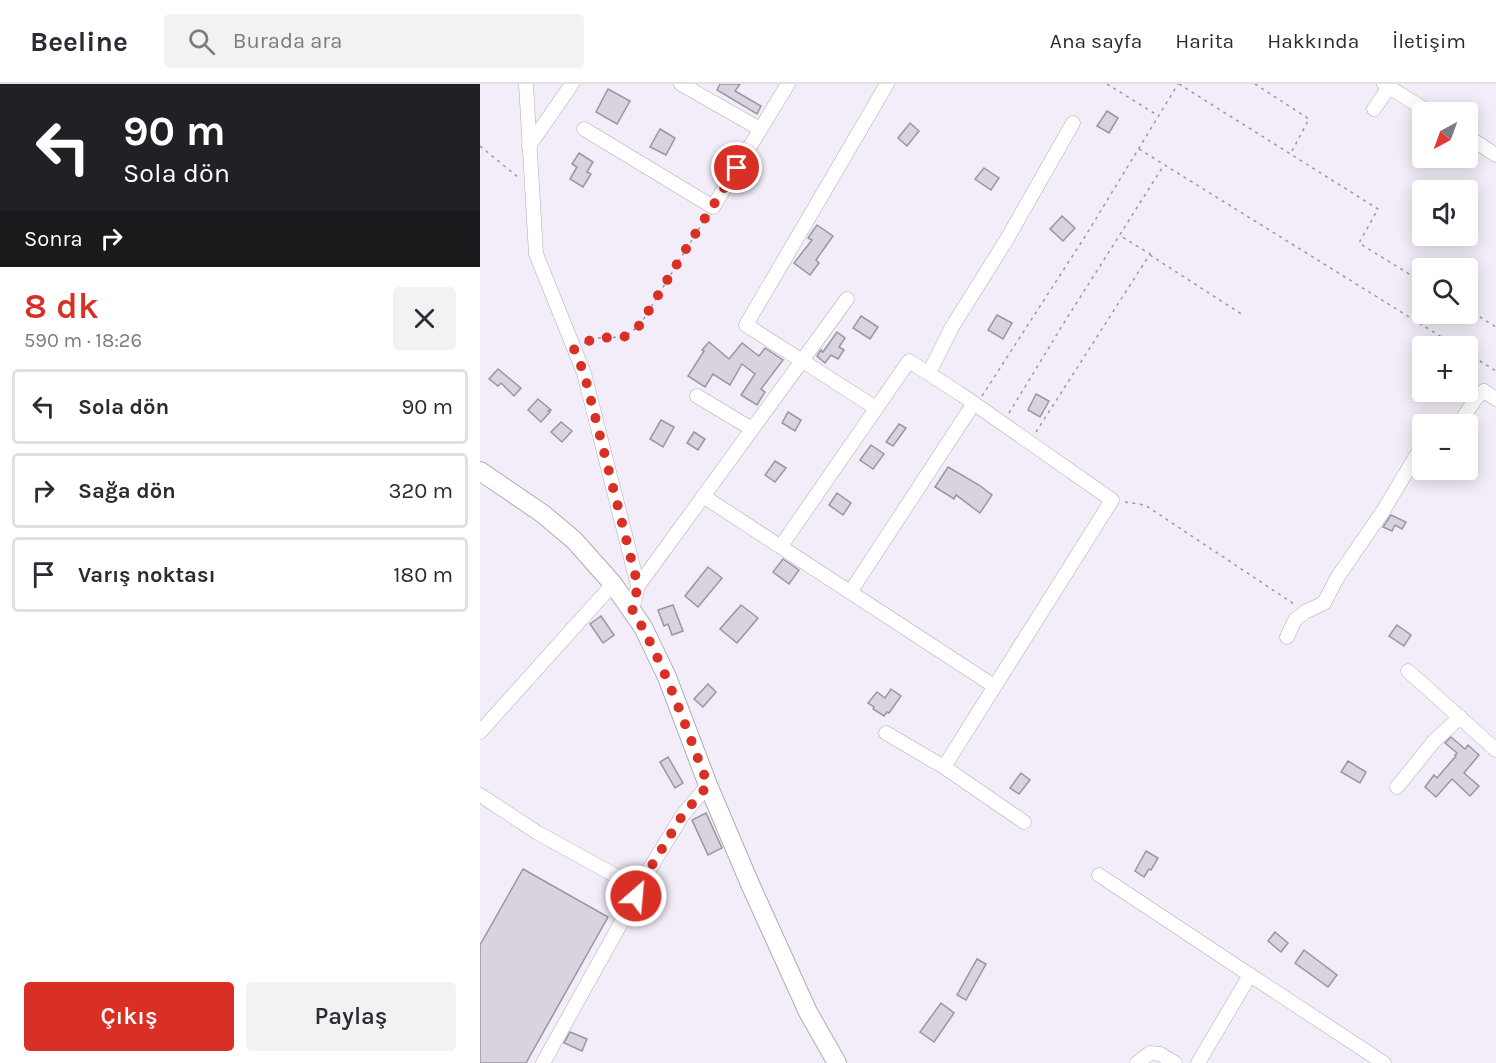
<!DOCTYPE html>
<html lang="tr">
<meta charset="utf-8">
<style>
:root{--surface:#fff;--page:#f2f2f3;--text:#2b2b33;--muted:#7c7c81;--line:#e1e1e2;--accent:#d93025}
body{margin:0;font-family:Karla,sans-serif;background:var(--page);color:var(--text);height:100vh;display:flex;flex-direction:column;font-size:22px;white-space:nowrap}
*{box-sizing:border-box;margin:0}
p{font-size:20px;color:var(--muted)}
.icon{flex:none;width:33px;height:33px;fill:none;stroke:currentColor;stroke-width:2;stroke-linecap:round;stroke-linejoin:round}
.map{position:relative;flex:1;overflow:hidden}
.sheet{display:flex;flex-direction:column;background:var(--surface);width:480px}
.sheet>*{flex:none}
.guide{background:#202124;color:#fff;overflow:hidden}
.needle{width:39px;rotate:221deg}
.fabs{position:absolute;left:932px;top:18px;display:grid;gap:12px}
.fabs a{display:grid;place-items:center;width:66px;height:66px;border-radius:6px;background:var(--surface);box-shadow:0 3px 15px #0003;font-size:30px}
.pin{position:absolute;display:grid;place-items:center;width:51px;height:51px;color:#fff;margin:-26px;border:3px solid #fff;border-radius:50%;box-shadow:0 2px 6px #0007}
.me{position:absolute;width:66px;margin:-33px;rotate:27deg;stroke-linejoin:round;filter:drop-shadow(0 0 4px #0008)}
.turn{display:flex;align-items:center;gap:21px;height:126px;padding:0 24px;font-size:27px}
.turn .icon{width:78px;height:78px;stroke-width:2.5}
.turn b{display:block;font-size:42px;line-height:51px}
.then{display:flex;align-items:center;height:57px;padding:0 24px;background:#0003;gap:12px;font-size:22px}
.round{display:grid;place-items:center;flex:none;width:63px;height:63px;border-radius:6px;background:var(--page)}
.summary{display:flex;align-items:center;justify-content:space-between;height:102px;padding:0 24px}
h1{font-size:36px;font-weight:600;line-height:45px;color:var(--accent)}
.action{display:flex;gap:12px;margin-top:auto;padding:12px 24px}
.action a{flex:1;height:69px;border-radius:6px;background:var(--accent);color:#fff;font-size:24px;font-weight:600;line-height:69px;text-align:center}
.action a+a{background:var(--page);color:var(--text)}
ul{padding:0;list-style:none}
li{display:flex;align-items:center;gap:18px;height:75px;margin:0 12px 9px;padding:0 12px;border:3px solid var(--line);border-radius:6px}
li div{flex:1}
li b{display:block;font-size:22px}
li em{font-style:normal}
header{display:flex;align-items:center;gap:36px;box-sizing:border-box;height:84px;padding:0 30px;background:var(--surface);border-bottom:2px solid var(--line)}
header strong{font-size:28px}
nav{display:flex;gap:33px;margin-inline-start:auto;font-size:21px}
.search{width:420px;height:54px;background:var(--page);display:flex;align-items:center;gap:15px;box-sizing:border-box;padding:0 21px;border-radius:6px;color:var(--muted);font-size:22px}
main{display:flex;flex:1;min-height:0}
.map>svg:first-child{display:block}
.building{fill:#d8d3de;stroke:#9a96a0;stroke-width:1.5}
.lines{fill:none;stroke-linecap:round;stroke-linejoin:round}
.minor-casing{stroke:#b0abb6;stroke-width:15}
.major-casing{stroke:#b0abb6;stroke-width:20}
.path{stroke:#9c98a0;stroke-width:1.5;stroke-dasharray:3 4.5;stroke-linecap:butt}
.minor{stroke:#fff;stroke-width:14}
.major{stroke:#fff;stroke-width:18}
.route{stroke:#d93025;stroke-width:10;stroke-dasharray:0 18}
</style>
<header>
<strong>Beeline</strong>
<div class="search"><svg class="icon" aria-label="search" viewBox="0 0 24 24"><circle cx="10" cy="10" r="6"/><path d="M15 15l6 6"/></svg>Burada ara</div>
<nav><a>Ana sayfa</a><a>Harita</a><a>Hakkında</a><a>İletişim</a></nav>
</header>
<main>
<section class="sheet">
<div class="guide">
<div class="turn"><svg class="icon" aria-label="left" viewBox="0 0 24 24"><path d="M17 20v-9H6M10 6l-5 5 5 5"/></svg><div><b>90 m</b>Sola dön</div></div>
<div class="then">Sonra<svg class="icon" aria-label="right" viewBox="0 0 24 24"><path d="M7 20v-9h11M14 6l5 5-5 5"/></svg></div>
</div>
<div class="summary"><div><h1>8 dk</h1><p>590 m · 18:26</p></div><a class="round"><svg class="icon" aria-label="close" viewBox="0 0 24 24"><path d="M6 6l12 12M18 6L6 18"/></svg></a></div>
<ul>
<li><svg class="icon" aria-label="left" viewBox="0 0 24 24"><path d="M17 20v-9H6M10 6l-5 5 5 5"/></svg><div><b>Sola dön</b></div><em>90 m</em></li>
<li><svg class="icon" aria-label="right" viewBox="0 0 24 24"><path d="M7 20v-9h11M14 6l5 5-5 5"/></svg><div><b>Sağa dön</b></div><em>320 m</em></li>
<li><svg class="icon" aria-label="arrive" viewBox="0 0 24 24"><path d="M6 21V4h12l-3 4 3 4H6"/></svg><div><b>Varış noktası</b></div><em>180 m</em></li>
</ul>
<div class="action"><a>Çıkış</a><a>Paylaş</a></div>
</section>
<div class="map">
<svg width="1016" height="979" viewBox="0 0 1016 979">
<rect width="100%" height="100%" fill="#f2edf8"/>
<g class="building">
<polygon points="240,0 260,0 255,7 281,22 277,30 237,6"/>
<polygon points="128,5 150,17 137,40 116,28"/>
<polygon points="627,27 638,34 629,49 617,42"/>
<polygon points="430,39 439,47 427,62 418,54"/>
<polygon points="180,45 195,54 186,71 170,63"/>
<polygon points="99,69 113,78 107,88 111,90 103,103 90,95 97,83 92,80"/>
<polygon points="504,84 519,94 511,106 495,95"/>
<polygon points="582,132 595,144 583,157 570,145"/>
<polygon points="337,141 353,152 336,176 339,179 330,191 314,179 332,156 328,154"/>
<polygon points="517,231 532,239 523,255 508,246"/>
<polygon points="381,232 398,243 390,255 373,244"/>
<polygon points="357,248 365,254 359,263 364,266 358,275 351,271 345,279 337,272 341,266 343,268"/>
<polygon points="229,258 249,275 262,259 279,272 285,264 303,276 281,305 285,308 277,321 261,311 275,290 262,280 250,301 233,290 225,303 208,292 224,267 222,266"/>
<polygon points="18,285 41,304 34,312 21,299 18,302 9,295"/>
<polygon points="556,310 569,317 560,333 548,326"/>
<polygon points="58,315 71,326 68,327 70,328 61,338 48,326"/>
<polygon points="308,328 321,336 315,347 302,339"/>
<polygon points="181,336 194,343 183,363 170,355"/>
<polygon points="81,338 92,347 82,358 71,348"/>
<polygon points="419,340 426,344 413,362 406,358"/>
<polygon points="214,348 225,355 218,366 207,359"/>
<polygon points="391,361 404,370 393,385 380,376"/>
<polygon points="295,377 306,384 295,398 285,391"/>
<polygon points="468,383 499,401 512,411 500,429 476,411 474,415 455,403"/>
<polygon points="357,409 371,419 363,431 349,421"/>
<polygon points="911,431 926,438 922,445 915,441 912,447 903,443"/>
<polygon points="303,475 319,486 309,500 293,488"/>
<polygon points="228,483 242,494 218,523 205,512"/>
<polygon points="193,521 203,547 192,551 188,540 184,542 178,526"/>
<polygon points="261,521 278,534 257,559 240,545"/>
<polygon points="121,532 134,551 123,559 110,540"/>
<polygon points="917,541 931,551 924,562 909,552"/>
<polygon points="228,600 236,608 223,623 214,615"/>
<polygon points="411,605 421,612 409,629 407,628 404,632 393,625 394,623 388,619 397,608 405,614"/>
<polygon points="971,653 985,665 988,661 999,671 984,689 999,702 990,712 972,695 956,713 945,703 954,691 957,694 976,672 975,671 977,669 965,659"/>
<polygon points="188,673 203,699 195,704 180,678"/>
<polygon points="868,677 886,688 880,699 861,688"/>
<polygon points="541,689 550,696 539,710 530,704"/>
<polygon points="226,729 242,764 228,771 212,736"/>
<polygon points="666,767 678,774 671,786 669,785 664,793 655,787"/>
<polygon points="43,785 128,833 46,979 0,979 0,861"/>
<polygon points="795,848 808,859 801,868 788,857"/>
<polygon points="824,866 857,891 848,903 815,879"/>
<polygon points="497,875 506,880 486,916 477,911"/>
<polygon points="461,919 474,929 454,958 440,948"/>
<polygon points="90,948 107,955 102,967 84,959"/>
</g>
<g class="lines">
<defs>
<g id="minor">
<polyline points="46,0 56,170 104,289 158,502 152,526"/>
<polyline points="201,0 280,45"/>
<polyline points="904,0 949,28"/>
<polyline points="894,25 909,3"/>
<polyline points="104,45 233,123 308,0"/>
<polyline points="987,52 1016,71"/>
<polyline points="49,62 92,0"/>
<polyline points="449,289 472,243 527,155 593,39"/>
<polyline points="217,312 272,345"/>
<polyline points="396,324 266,241 407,0"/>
<polyline points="979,340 996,314 1004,307 1016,315"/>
<polyline points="223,412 514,602"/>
<polyline points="301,462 429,277 479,309 632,416 464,683 544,738"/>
<polyline points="158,502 367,215"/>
<polyline points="371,507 494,319"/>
<polyline points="807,553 815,536 825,528 844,519 857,494 903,427 942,362"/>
<polyline points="928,587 1016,666"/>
<polyline points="0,648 133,500"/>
<polyline points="406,649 464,683"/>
<polyline points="917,703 955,656 980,633"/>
<polyline points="0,711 58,749 158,804"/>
<polyline points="619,791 770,891 718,979"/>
<polyline points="770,891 904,979"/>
<polyline points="63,979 156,812 158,804 202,732 228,701"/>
<polyline points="657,979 670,969 680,970 695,979"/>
</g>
<polyline id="major" points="0,387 63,430 94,456 133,500 163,543 187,593 228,701 270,800 328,928 357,979"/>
</defs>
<use href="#minor" class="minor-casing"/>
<use href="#major" class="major-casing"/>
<g class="path">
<polyline points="627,0 677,31"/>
<polyline points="699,0 898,125 879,159 942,198"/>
<polyline points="775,0 829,35 811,69"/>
<polyline points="0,62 39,94"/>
<polyline points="659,65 976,262"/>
<polyline points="670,171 763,231"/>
<polyline points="987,225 1016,243"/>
<polyline points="104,259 116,254 144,253 160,241 226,133"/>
<polyline points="987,269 1016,287"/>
<polyline points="502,312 606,151 698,0"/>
<polyline points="529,329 587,234 684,81"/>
<polyline points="556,348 670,170 639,151"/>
<polyline points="645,418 665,421 814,520"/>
</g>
<use href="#minor" class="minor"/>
<use href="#major" class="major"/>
</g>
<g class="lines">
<path class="route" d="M 156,812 L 158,804 L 202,732 L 228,701 C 205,641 185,581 152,525 L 158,502 L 104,289 L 94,265 L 106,258 L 116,254 L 144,253 L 160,241 L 220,142 L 257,84"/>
</g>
</svg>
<div class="fabs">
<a><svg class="needle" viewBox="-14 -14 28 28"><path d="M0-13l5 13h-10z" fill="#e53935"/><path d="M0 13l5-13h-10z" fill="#7c7c81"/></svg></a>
<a><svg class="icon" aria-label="sound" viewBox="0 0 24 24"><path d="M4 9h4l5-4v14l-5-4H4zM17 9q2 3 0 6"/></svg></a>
<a><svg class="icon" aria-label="search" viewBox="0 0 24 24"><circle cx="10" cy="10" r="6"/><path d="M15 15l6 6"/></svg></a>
<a>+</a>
<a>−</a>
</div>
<div class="pin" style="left:257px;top:84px;background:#d93025"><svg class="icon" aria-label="arrive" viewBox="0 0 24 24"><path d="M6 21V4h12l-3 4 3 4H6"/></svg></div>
<svg class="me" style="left:156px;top:812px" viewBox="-20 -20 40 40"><circle r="17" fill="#d93025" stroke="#fff" stroke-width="3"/><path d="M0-11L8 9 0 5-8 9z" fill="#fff"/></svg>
</div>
</main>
